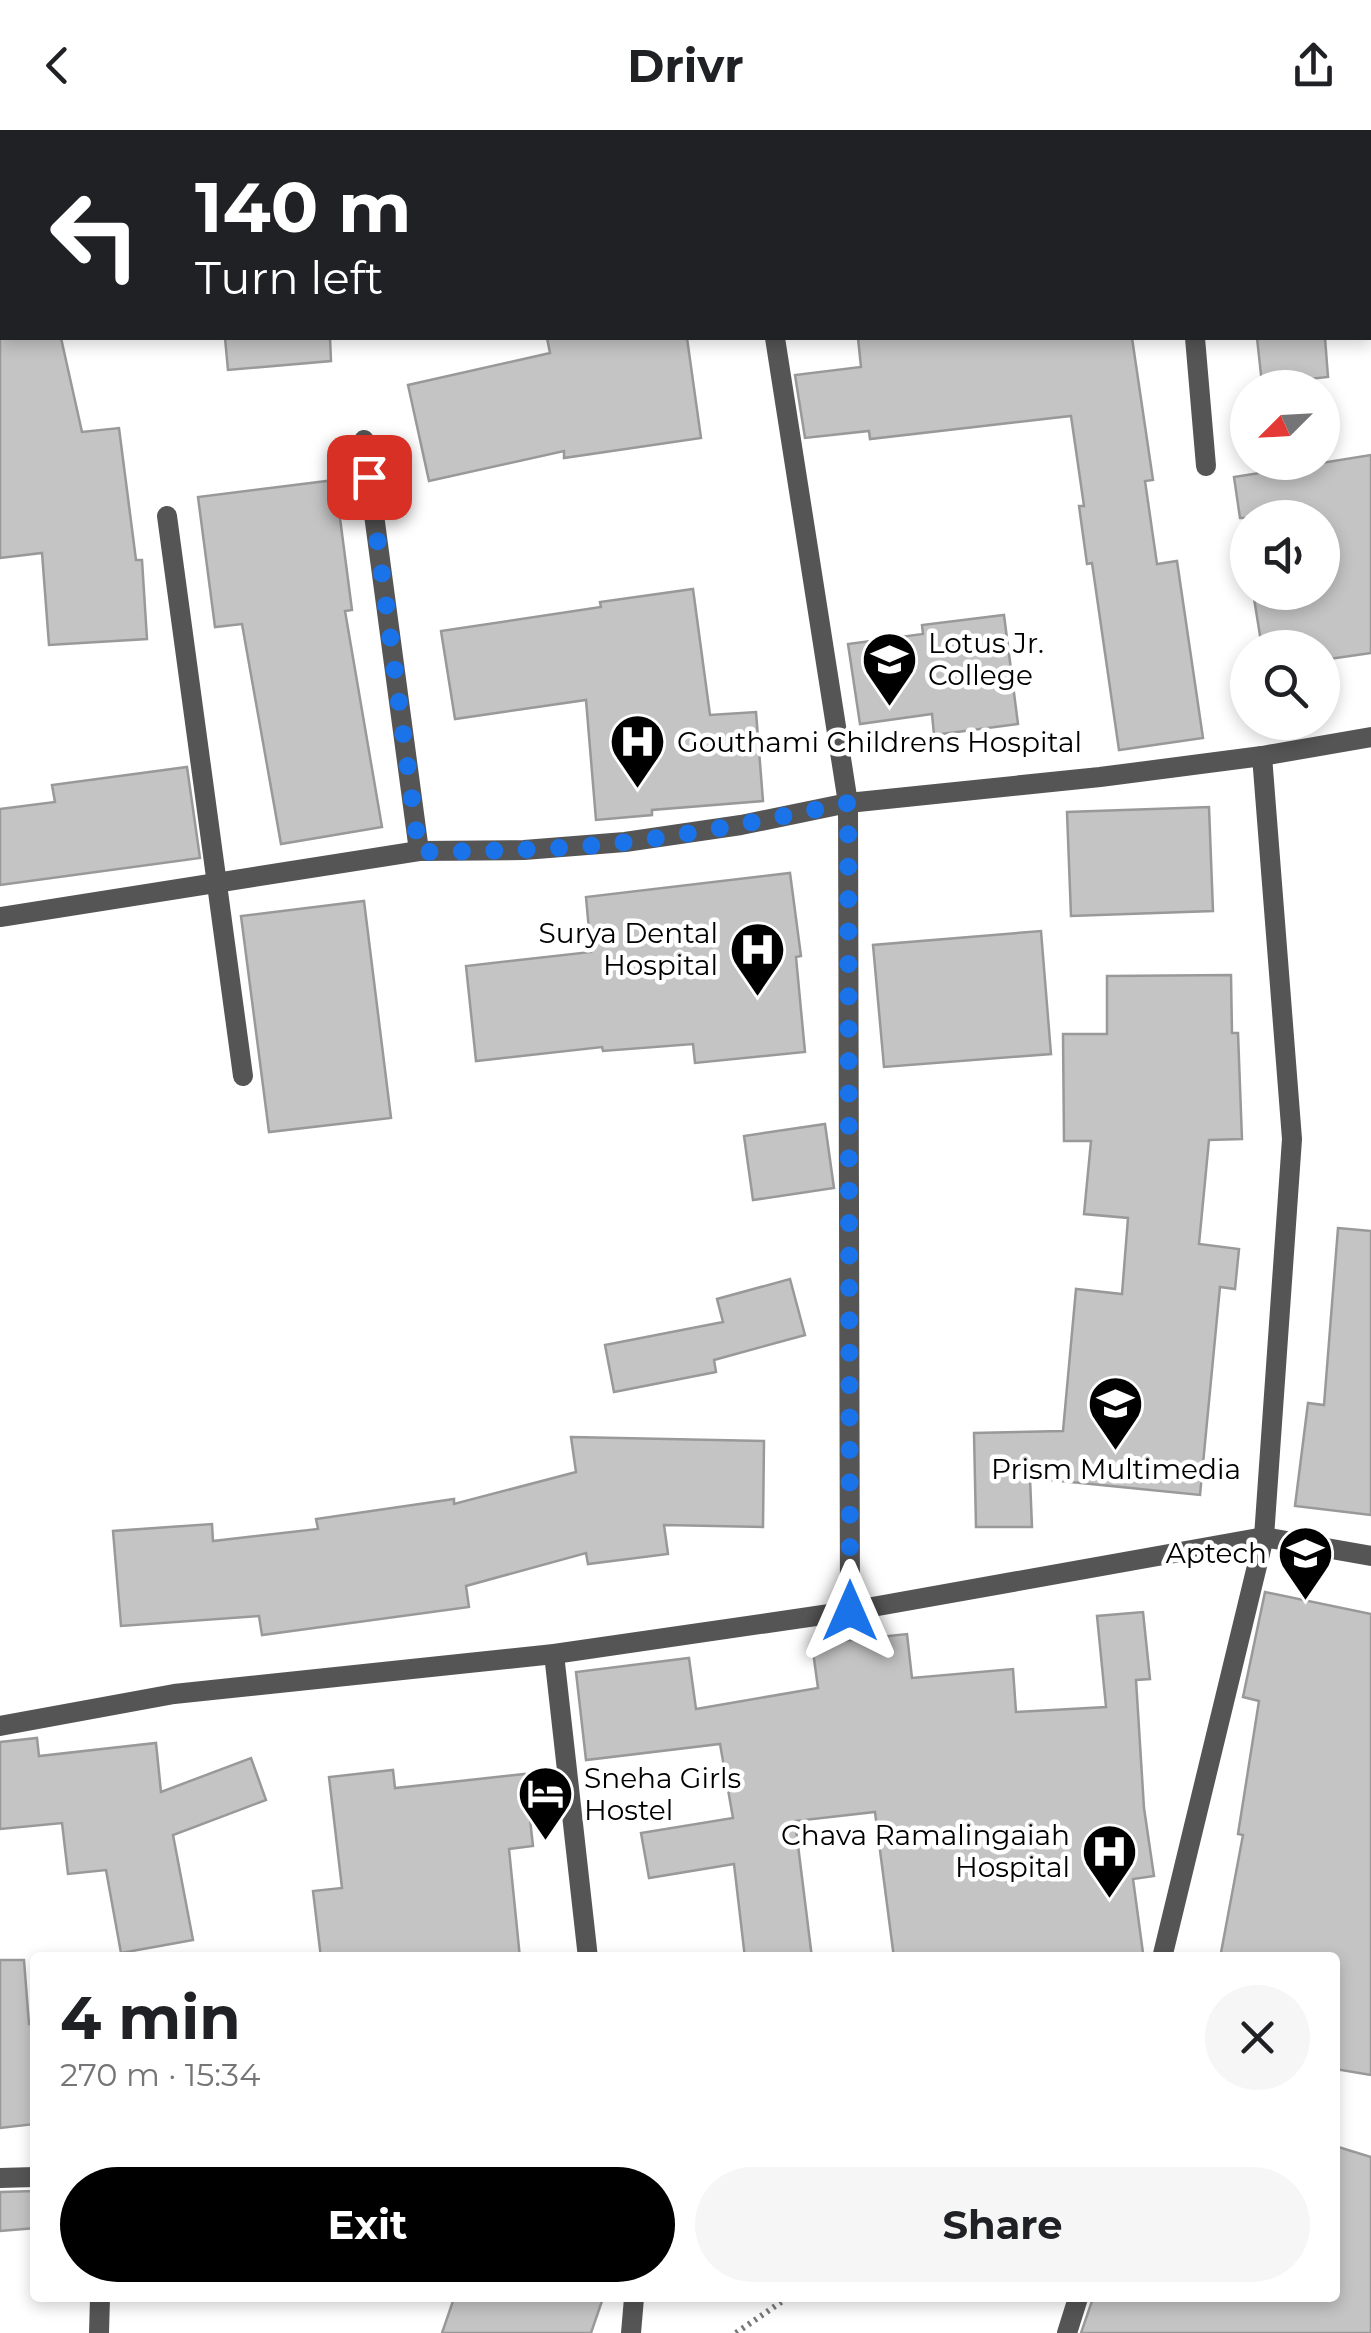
<!DOCTYPE html>
<meta charset="utf-8">
<style>
:root{--surface:#fff;--page:#f6f6f6;--text:#202124;--muted:#757577;--accent:#000}
body{margin:0;font-family:Montserrat,sans-serif;background:var(--page);color:var(--text);height:100vh;display:flex;flex-direction:column;font-size:38px;white-space:nowrap}
*{box-sizing:border-box;margin:0}
p{font-size:32px;color:var(--muted)}
.icon{flex:none;width:55px;height:55px;fill:none;stroke:currentColor;stroke-width:2;stroke-linecap:round;stroke-linejoin:round}
.map{position:relative;flex:1;overflow:hidden}
.details{position:absolute;left:30px;top:1822px;width:1310px;height:350px;display:flex;flex-direction:column;background:var(--surface);border-radius:10px;box-shadow:0 5px 15px #0003}
.details>*{flex:none}
.banner{position:absolute;left:0px;top:0px;width:1372px;height:210px;box-shadow:0 5px 15px #0003;background:#202124;color:#fff;overflow:hidden}
.needle{width:65px;rotate:246deg}
.controls{position:absolute;left:1230px;top:240px;display:grid;gap:20px}
.controls a{display:grid;place-items:center;width:110px;height:110px;border-radius:50%;background:var(--surface);box-shadow:0 5px 15px #0003;font-size:50px}
.pin{position:absolute;display:grid;place-items:center;width:85px;height:85px;color:#fff;margin:-42px;border-radius:20px;box-shadow:0 5px 15px #0006}
.me{position:absolute;width:110px;margin:-55px;rotate:0deg;stroke-linejoin:round;filter:drop-shadow(0 0 8px #0008)}
.turn{display:flex;align-items:center;gap:35px;height:210px;padding:0 30px;font-size:45px}
.turn .icon{width:130px;height:130px;stroke-width:2.5}
.turn b{display:block;font-size:70px;line-height:85px}
.round{display:grid;place-items:center;flex:none;width:105px;height:105px;border-radius:52px;background:var(--page)}
.head{display:flex;align-items:center;justify-content:space-between;height:170px;padding:0 30px}
h1{font-size:60px;font-weight:700;line-height:75px}
.button{display:flex;gap:20px;margin-top:auto;padding:20px 30px}
.button a{flex:1;height:115px;border-radius:60px;background:var(--accent);color:#fff;font-size:40px;font-weight:700;line-height:115px;text-align:center}
.button a+a{background:var(--page);color:var(--text)}
header{display:flex;justify-content:space-between;align-items:center;height:130px;padding:0 30px;background:var(--surface);font-size:45px;font-weight:700}
.map>svg:first-child{display:block}
.building{fill:#c4c4c4;stroke:#999;stroke-width:2.5}
.lines{fill:none;stroke-linecap:round;stroke-linejoin:round}
.path{stroke:#777;stroke-width:6;stroke-dasharray:2.5 5;stroke-linecap:butt}
.street{stroke:#555;stroke-width:20}
.route{stroke:#1a73e8;stroke-width:18;stroke-dasharray:0 32.4}
.labels{text-anchor:middle;dominant-baseline:central;stroke-width:9;stroke-linejoin:round;paint-order:stroke}
.poi-label{font-size:28px;fill:#000;stroke:#fff;text-anchor:start}
</style>
<header><svg class="icon" aria-label="back" viewBox="0 0 24 24"><path d="M15 5l-7 7 7 7"/></svg>Drivr<svg class="icon" aria-label="share" viewBox="0 0 24 24"><path d="M12 15V3M7 8l5-5 5 5M5 13v7h14v-7"/></svg></header>
<div class="map">
<svg width="1371" height="2203" viewBox="0 0 1371 2203">
<rect width="100%" height="100%" fill="#fff"/>
<g class="building">
<polygon points="0,208 61,208 82,302 119,298 136,430 142,430 147,509 49,515 42,423 0,428"/>
<polygon points="225,208 330,208 331,231 228,240"/>
<polygon points="547,208 687,208 701,308 564,328 564,321 429,351 408,255 550,223"/>
<polygon points="858,208 1132,208 1153,350 1145,351 1157,434 1177,431 1203,608 1119,620 1092,433 1087,434 1079,376 1084,376 1071,286 870,309 869,301 805,308 795,245 861,237"/>
<polygon points="1257,208 1325,208 1328,247 1262,254"/>
<polygon points="1371,325 1371,523 1322,530 1322,518 1262,518 1253,462 1322,462 1322,388 1240,388 1234,347"/>
<polygon points="335,350 352,480 345,481 382,697 281,714 242,494 215,497 198,367"/>
<polygon points="693,459 710,585 756,582 763,671 652,680 652,685 596,690 586,570 455,589 441,501 601,477 600,472"/>
<polygon points="1004,485 1018,594 934,605 932,584 860,594 848,514 923,504 922,495"/>
<polygon points="187,637 200,728 0,755 0,679 55,672 52,655"/>
<polygon points="1209,677 1213,781 1071,786 1067,682"/>
<polygon points="790,743 801,826 796,827 805,922 695,933 693,914 603,921 602,917 476,931 466,836 591,822 586,767"/>
<polygon points="364,771 391,988 269,1002 241,786"/>
<polygon points="1041,801 1051,924 884,937 873,815"/>
<polygon points="1231,845 1232,903 1238,903 1242,1009 1209,1010 1199,1114 1239,1119 1235,1159 1220,1157 1200,1365 1030,1348 1032,1397 976,1397 974,1303 1063,1301 1076,1159 1122,1164 1128,1088 1084,1084 1091,1011 1064,1011 1063,904 1107,904 1107,846"/>
<polygon points="825,994 834,1058 753,1070 744,1006"/>
<polygon points="1338,1098 1371,1101 1371,1385 1295,1376 1308,1273 1324,1275"/>
<polygon points="790,1149 805,1205 714,1230 716,1242 614,1262 605,1215 723,1192 717,1169"/>
<polygon points="571,1307 764,1311 763,1397 664,1395 668,1424 588,1434 586,1423 466,1456 469,1477 262,1505 259,1486 121,1496 113,1401 212,1394 213,1411 318,1399 316,1389 454,1369 454,1374 576,1342"/>
<polygon points="1265,1462 1371,1484 1371,1945 1335,1939 1335,1828 1220,1828 1243,1705 1238,1704 1259,1571 1243,1567"/>
<polygon points="1143,1482 1150,1549 1136,1550 1144,1678 1154,1746 1133,1749 1143,1823 1111,1828 894,1828 875,1682 795,1691 812,1828 745,1828 734,1734 649,1748 641,1703 733,1688 720,1614 586,1630 576,1542 689,1528 696,1579 818,1558 812,1514 907,1504 912,1548 1013,1539 1016,1582 1106,1577 1097,1486"/>
<polygon points="37,1608 39,1626 156,1613 161,1662 251,1628 266,1670 173,1705 193,1810 121,1823 106,1740 68,1744 62,1693 0,1699 0,1612"/>
<polygon points="393,1640 395,1658 525,1644 533,1716 509,1719 520,1828 321,1828 313,1761 342,1758 329,1647"/>
<polygon points="0,1830 24,1830 29,1894 35,1894 35,1994 0,1998"/>
<polygon points="1335,2016 1371,2027 1371,2203 1081,2203 1093,2168 1335,2168"/>
<polygon points="35,2061 35,2098 0,2101 0,2062"/>
<polygon points="454,2168 603,2168 591,2203 442,2203"/>
</g>
<g class="lines">
<polyline class="path" points="736,2203 787,2168"/>
<g class="street">
<polyline points="747,0 747,2"/>
<polyline points="1176,0 1176,2"/>
<polyline points="1074,2 1089,0"/>
<polyline points="775,208 848,673 850,1481"/>
<polyline points="1195,208 1206,336"/>
<polyline points="364,310 419,721"/>
<polyline points="167,386 243,946"/>
<polyline points="0,787 419,721 524,720 625,712 741,695 848,673 1100,647 1262,626 1371,607"/>
<polyline points="554,1524 588,1828"/>
<polyline points="0,1596 174,1564 554,1524 850,1481 1264,1407 1371,1426"/>
<polyline points="1162,1828 1264,1407 1292,1009 1262,626"/>
<polyline points="0,2048 35,2047"/>
<polyline points="99,2203 100,2168"/>
<polyline points="631,2203 634,2168"/>
<polyline points="1067,2203 1078,2168"/>
</g>
</g>
<g class="lines">
<path class="route" d="M 369,347 L 419,722 C 489,721 558,720 627,712 C 702,703 775,688 848,673 L 850,1481"/>
</g>
<defs>
<symbol id="university-pin" viewBox="-11 -11 22 30"><path d="M0 17L-7.5 6A9.5 9.5 0 1 1 7.5 6Z" fill="#000" stroke="#fff"/><path d="M0-5L7-2L0 1L-7-2ZM-4 1L0 2.5L4 1V4Q0 6-4 4Z" fill="#fff"/></symbol>
<symbol id="hospital-pin" viewBox="-11 -11 22 30"><path d="M0 17L-7.5 6A9.5 9.5 0 1 1 7.5 6Z" fill="#000" stroke="#fff"/><path d="M-5-5h3v3.5h4V-5h3V5h-3V1.5h-4V5h-3Z" fill="#fff"/></symbol>
<symbol id="school-pin" viewBox="-11 -11 22 30"><path d="M0 17L-7.5 6A9.5 9.5 0 1 1 7.5 6Z" fill="#000" stroke="#fff"/><path d="M0-5L7-2L0 1L-7-2ZM-4 1L0 2.5L4 1V4Q0 6-4 4Z" fill="#fff"/></symbol>
<symbol id="hotel-pin" viewBox="-11 -11 22 30"><path d="M0 17L-7.5 6A9.5 9.5 0 1 1 7.5 6Z" fill="#000" stroke="#fff"/><path d="M-6-4.5h1.5V1H6V5H4.5V3h-9V5H-6ZM-4 0a1.8 1.8 0 1 1 3.6 0ZM.5 0V-2.5h3Q6-2.5 6 0Z" fill="#fff"/></symbol>
</defs>
<g fill-rule="evenodd">
<use href="#university-pin" x="858" y="498" width="63" height="86"/>
<use href="#hospital-pin" x="606" y="580" width="63" height="86"/>
<use href="#hospital-pin" x="726" y="788" width="63" height="86"/>
<use href="#school-pin" x="1084" y="1242" width="63" height="86"/>
<use href="#school-pin" x="1274" y="1392" width="63" height="86"/>
<use href="#hotel-pin" x="514" y="1632" width="63" height="86"/>
<use href="#hospital-pin" x="1078" y="1690" width="63" height="86"/>
</g>
<g class="labels">
<g class="poi-label">
<text x="928" y="513">Lotus Jr.<tspan x="928" dy="32">College</tspan></text>
<text x="677" y="612">Gouthami Childrens Hospital</text>
<text x="718" y="803" text-anchor="end">Surya Dental<tspan x="718" dy="32">Hospital</tspan></text>
<text x="1116" y="1339" text-anchor="middle">Prism Multimedia</text>
<text x="1267" y="1423" text-anchor="end">Aptech</text>
<text x="584" y="1648">Sneha Girls<tspan x="584" dy="32">Hostel</tspan></text>
<text x="1070" y="1705" text-anchor="end">Chava Ramalingaiah<tspan x="1070" dy="32">Hospital</tspan></text>
</g>
</g>
</svg>
<div class="controls">
<a><svg class="needle" viewBox="-14 -14 28 28"><path d="M0-13l5 13h-10z" fill="#e53935"/><path d="M0 13l5-13h-10z" fill="#757577"/></svg></a>
<a><svg class="icon" aria-label="sound" viewBox="0 0 24 24"><path d="M4 9h4l5-4v14l-5-4H4zM17 9q2 3 0 6"/></svg></a>
<a><svg class="icon" aria-label="search" viewBox="0 0 24 24"><circle cx="10" cy="10" r="6"/><path d="M15 15l6 6"/></svg></a>
</div>
<div class="pin" style="left:369px;top:347px;background:#d93025"><svg class="icon" aria-label="arrive" viewBox="0 0 24 24"><path d="M6 21V4h12l-3 4 3 4H6"/></svg></div>
<svg class="me" style="left:850px;top:1481px" viewBox="-20 -20 40 40"><path d="M0-17L14 15 0 8-14 15z" fill="#1a73e8" stroke="#fff" stroke-width="4"/></svg>
<div class="banner">
<div class="turn"><svg class="icon" aria-label="left" viewBox="0 0 24 24"><path d="M17 20v-9H6M10 6l-5 5 5 5"/></svg><div><b>140 m</b>Turn left</div></div>
</div>
<section class="details">
<div class="head"><div><h1>4 min</h1><p>270 m · 15:34</p></div><a class="round"><svg class="icon" aria-label="close" viewBox="0 0 24 24"><path d="M6 6l12 12M18 6L6 18"/></svg></a></div>
<div class="button"><a>Exit</a><a>Share</a></div>
</section>
</div>
